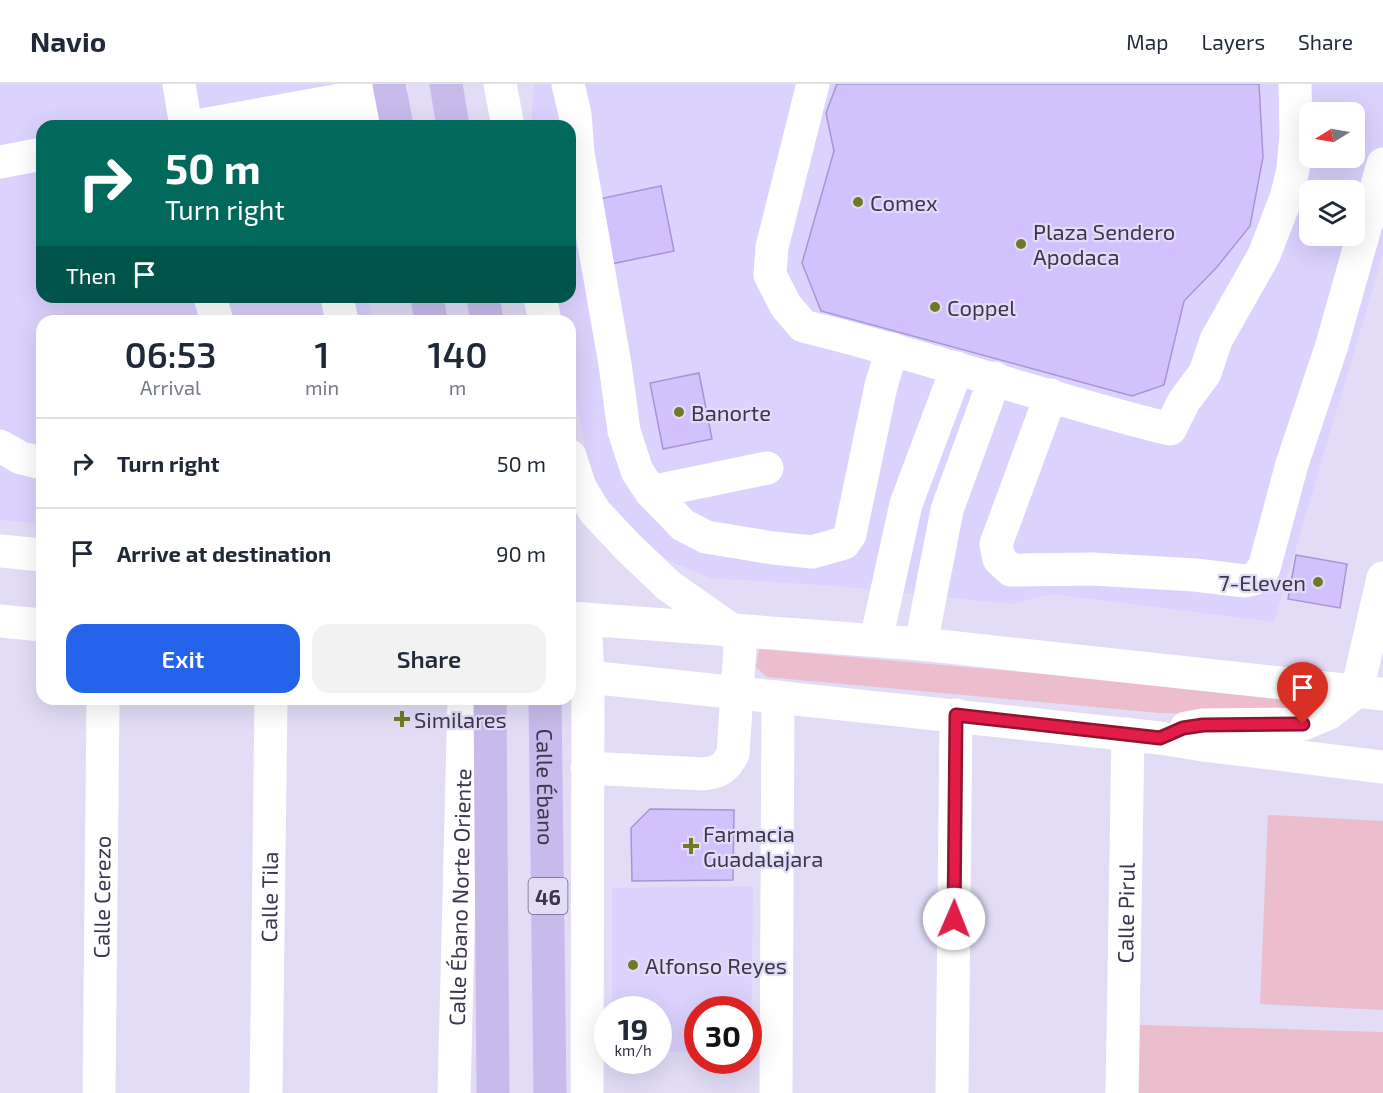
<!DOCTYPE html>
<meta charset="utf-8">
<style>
:root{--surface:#fff;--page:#f2f2f3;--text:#1f2937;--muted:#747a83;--line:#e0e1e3;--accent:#2563eb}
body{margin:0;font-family:"Exo 2",sans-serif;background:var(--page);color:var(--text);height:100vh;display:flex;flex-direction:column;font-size:22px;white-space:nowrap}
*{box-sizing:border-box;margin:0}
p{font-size:20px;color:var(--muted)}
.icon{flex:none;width:33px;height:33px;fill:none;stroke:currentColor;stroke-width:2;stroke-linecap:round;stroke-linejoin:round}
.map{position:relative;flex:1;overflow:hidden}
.sheet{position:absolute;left:36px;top:231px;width:540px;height:390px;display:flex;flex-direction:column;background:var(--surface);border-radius:18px;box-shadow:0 6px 24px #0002}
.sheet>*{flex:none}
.hud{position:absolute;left:36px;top:36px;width:540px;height:183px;border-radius:18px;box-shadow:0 6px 24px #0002;background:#00695c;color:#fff;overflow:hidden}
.needle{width:39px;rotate:259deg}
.controls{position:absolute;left:1299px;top:18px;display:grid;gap:12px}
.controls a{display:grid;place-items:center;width:66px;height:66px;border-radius:12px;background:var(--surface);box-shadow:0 6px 24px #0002;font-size:30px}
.speed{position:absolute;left:594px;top:912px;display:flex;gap:12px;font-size:30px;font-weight:700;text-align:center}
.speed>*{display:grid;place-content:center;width:78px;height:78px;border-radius:50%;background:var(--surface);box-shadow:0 6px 24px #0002;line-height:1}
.speed small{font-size:15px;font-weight:400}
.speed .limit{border:9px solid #d22;background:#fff;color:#111}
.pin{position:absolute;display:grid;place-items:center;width:51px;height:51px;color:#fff;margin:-62px -26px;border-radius:50% 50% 50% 0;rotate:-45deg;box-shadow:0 0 6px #0007}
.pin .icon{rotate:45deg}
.me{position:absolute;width:66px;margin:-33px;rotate:1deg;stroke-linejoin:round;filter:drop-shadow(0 0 4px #0008)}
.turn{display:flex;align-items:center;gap:21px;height:126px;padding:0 30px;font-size:27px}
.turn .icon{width:78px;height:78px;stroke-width:2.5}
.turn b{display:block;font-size:42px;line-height:51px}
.then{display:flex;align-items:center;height:57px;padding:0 30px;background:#0003;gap:12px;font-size:22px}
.eta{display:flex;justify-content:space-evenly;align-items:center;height:102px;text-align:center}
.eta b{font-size:36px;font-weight:600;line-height:42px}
.primary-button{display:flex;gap:12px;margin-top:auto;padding:12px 30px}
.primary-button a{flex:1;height:69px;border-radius:18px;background:var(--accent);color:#fff;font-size:24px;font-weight:600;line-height:69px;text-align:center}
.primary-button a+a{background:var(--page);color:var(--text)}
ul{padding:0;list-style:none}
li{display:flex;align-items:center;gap:18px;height:90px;padding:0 30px;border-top:2px solid var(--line)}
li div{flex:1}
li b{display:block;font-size:22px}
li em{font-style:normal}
header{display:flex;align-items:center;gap:36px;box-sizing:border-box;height:84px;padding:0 30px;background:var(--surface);border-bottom:2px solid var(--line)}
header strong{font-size:28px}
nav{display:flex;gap:33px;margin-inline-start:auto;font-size:21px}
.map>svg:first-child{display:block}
.built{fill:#dcd2fe;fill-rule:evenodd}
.green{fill:#ebbdcd}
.building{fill:#d1c2fe;stroke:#a596d3;stroke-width:1.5}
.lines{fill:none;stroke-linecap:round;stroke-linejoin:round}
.minor{stroke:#fff;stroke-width:33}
.major{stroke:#c8bbec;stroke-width:33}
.route-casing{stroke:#92132f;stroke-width:15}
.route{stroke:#e11d48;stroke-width:10}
.poi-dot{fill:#707a26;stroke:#e2dcf7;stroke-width:2}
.labels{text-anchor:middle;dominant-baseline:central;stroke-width:4.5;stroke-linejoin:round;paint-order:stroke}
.shield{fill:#e2dcf7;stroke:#6e6881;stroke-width:1.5}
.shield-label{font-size:21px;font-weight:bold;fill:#3c364f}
.poi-label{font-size:22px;fill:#3c364f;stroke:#e2dcf7;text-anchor:start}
.street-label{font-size:22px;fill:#3c364f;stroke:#e2dcf7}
</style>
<header>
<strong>Navio</strong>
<nav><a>Map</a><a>Layers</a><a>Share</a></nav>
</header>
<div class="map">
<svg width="1383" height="1009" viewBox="0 0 1383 1009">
<rect width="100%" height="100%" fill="#e2dcf7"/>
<g class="built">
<polygon points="0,0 331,0 338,42 42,42 42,213 368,213 372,237 42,237 42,440 0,436"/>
<path d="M 534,0 L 1383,0 L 1383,170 L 1274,538 L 1051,510 L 1012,520 L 836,502 L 710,494 L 643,466 L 606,425 L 588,381 L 570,284 L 570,237 L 561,237 L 557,213 L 570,213 L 570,42 L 531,42 ZM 1310,28 L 1354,28 L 1354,74 L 1310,74 ZM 1310,106 L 1354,106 L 1354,152 L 1310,152 Z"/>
<polygon points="753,802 751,970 748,970 748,926 698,926 697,969 659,968 658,926 612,925 612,804"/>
</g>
<g class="green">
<polygon points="759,565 1319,614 1314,634 1160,629 767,593 756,583"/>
<polygon points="1268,731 1383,737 1383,926 1260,920"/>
<polygon points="1140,941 1383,948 1383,1009 1139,1009"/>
</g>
<g class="building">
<polygon points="837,0 1259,0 1263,73 1250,142 1217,183 1184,217 1164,301 1132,312 821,227 802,179 834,67 826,29"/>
<polygon points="661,102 674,167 611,180 599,115"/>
<polygon points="699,289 712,355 663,365 650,299"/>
<polygon points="1296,471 1347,480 1340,524 1288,515"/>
<polygon points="650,725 734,726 733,796 632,797 631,744"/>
</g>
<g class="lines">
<g class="minor">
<polyline points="179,0 186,42"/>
<polyline points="500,0 508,42"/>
<polyline points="568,0 575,30 578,69 615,280 624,347 637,387 651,408 683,441 706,453 773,464 812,468 844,459 850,450 881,302 892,265"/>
<path d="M 813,0 L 772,163 L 770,191 L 786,222 L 803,242 C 927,272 1047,315 1170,345 L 1184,317 L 1205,289 L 1216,256 L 1264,171 L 1286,114 L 1293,86 L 1296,49 L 1295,0"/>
<polyline points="196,42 391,7"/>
<polyline points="330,42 385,32"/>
<polyline points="0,78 42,70"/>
<polyline points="210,213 217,237"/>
<polyline points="337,213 342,237"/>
<polyline points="540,213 545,237"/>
<polyline points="1051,311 996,460 999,475 1011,486 1092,485 1195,491 1245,497 1254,495 1264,484 1292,380 1332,261 1383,80"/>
<polyline points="0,362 21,374 42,379"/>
<polyline points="570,372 580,403 595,428 627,462 669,502 729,544"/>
<polyline points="651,408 767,384"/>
<polyline points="0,467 42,471"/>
<polyline points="570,534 921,560 1383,610"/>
<polyline points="585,535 588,593 587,1009"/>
<polyline points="0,537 42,541"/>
<polyline points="876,556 906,420 957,284"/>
<polyline points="921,560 947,426 995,294"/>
<polyline points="570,591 1160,654 1203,661 1383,683"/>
<polyline points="1357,607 1383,494"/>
<polyline points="1186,644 1203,641 1303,640 1329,629 1357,607"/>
<path d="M 587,684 L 704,690 C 719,688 726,684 733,670 L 741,547"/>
<path id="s1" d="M 99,1009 L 103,615"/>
<path id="s2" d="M 266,1009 L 271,615"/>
<path id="s3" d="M 454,1009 L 464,615"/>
<polyline points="776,1009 778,613"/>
<polyline points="952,1009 956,631"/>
<path id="s4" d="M 1122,1009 L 1128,650"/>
</g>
<g class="major">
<polyline points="389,0 397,42"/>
<polyline points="446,0 453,42"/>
<polyline points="427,213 431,237"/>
<polyline points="483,213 487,237"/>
<polyline points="490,615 493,1009"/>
<path id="s5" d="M 545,615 L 550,1009"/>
</g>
</g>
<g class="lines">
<defs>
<polyline id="route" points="954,835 956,631 1160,654 1183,644 1203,641 1303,640"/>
</defs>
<use href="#route" class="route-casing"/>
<use href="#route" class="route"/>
</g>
<g class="poi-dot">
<circle cx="858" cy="118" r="6"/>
<circle cx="1021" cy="160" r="6"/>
<circle cx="935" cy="223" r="6"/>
<circle cx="679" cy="328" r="6"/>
<circle cx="1318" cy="498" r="6"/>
<path d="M399 626h6v6h6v6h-6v6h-6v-6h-6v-6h6z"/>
<path d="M688 753h6v6h6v6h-6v6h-6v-6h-6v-6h6z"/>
<circle cx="633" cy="881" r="6"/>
</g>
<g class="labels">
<rect class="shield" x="528.5" y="794" width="39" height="36" rx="4.5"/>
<g class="shield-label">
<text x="548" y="812">46</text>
</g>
<g class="poi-label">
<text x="870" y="118">Comex</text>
<text x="1033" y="147">Plaza Sendero<tspan x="1033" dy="25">Apodaca</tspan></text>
<text x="947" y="223">Coppel</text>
<text x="691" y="328">Banorte</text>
<text x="1306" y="498" text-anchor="end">7-Eleven</text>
<text x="414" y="635">Similares</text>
<text x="703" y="749">Farmacia<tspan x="703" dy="25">Guadalajara</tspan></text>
<text x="645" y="881">Alfonso Reyes</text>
</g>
<g class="street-label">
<text stroke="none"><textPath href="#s5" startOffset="88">Calle Ébano</textPath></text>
<text stroke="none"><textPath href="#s1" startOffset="196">Calle Cerezo</textPath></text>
<text stroke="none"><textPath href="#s2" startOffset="196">Calle Tila</textPath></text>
<text stroke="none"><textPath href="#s3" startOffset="196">Calle Ébano Norte Oriente</textPath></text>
<text stroke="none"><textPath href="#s4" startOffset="180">Calle Pirul</textPath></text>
</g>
</g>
</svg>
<div class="controls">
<a><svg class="needle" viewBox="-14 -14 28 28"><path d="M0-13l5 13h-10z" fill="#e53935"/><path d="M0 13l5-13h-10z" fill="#747a83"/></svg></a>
<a><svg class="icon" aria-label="layers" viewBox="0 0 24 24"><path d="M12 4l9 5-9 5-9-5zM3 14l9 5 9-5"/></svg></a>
</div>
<div class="speed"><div>19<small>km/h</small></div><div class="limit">30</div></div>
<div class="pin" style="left:1303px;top:640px;background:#d93025"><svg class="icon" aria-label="arrive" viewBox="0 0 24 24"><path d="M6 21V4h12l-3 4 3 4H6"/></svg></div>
<svg class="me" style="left:954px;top:835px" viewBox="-20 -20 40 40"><circle r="19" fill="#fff"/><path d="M0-13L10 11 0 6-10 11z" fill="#e11d48"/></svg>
<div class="hud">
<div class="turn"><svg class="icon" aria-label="right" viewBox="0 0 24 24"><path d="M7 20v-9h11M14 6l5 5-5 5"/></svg><div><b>50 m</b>Turn right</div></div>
<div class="then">Then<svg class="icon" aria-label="arrive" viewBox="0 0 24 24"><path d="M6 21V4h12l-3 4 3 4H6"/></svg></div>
</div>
<section class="sheet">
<div class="eta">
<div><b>06:53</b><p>Arrival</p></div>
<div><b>1</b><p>min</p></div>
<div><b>140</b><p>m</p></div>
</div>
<ul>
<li><svg class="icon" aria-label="right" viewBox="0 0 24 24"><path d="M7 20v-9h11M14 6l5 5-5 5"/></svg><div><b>Turn right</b></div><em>50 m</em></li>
<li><svg class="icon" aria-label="arrive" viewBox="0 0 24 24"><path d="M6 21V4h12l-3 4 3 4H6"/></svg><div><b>Arrive at destination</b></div><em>90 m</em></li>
</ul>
<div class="primary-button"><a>Exit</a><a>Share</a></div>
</section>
</div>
